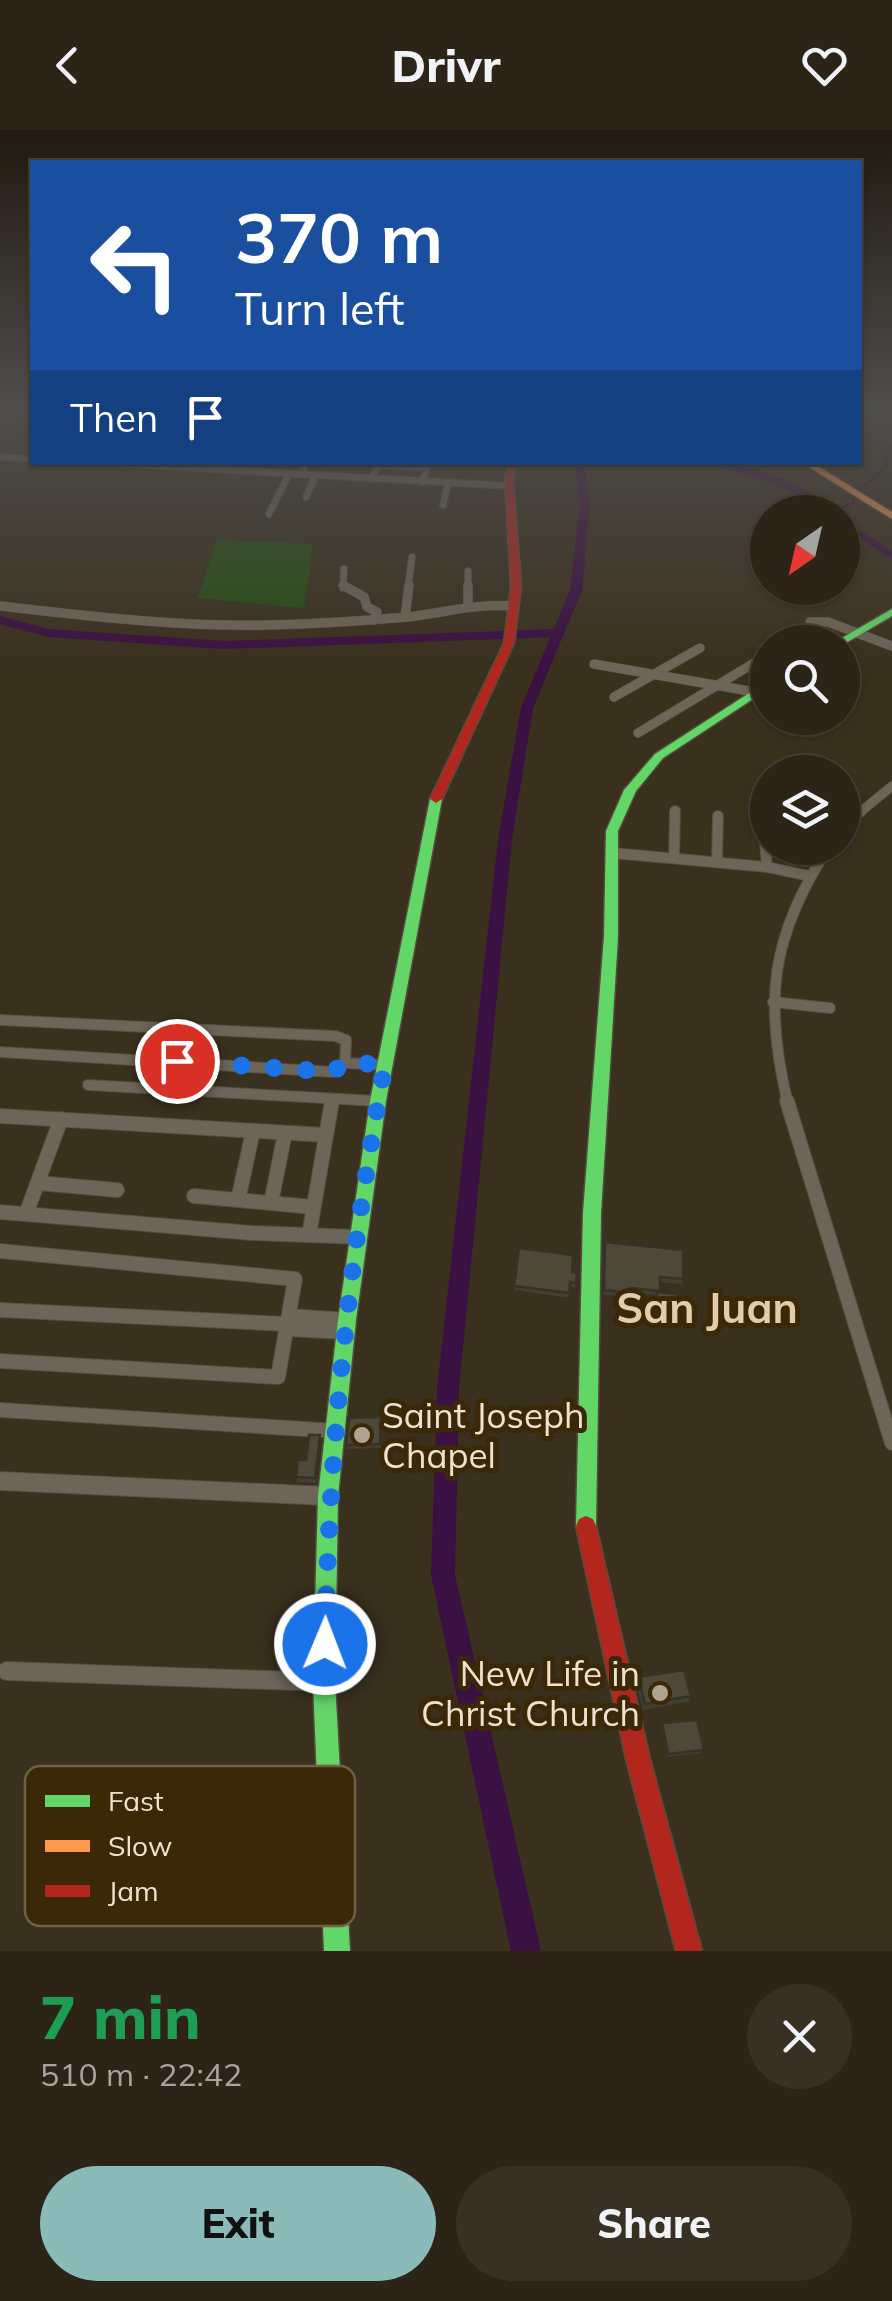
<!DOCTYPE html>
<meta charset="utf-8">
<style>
:root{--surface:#2c2416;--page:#383023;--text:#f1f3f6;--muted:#a6a4a1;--line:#484135;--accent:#8bbbb9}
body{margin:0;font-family:Mulish,sans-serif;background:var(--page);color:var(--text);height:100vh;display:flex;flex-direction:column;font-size:38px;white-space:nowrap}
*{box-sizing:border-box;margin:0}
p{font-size:32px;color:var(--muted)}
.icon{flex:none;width:55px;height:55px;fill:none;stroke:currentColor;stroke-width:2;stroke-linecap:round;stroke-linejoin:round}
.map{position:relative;height:1821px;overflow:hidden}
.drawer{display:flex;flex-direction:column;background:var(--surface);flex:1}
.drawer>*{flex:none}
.banner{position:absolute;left:30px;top:30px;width:832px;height:305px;border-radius:0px;box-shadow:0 2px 8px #0004,0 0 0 2px var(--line);background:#1a4fa0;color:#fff;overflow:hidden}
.needle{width:65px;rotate:214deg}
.buttons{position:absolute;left:750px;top:365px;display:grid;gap:20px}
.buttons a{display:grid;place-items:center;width:110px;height:110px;border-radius:50%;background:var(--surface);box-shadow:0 2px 8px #0004,0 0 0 2px var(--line);font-size:50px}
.pin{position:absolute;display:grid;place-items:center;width:85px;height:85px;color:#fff;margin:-42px;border:5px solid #fff;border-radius:50%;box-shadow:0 2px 10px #0007}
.me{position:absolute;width:110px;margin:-55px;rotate:1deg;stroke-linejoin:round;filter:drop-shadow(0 0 8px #0008)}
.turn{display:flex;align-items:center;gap:35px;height:210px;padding:0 40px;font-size:45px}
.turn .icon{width:130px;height:130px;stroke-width:2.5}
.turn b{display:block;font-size:70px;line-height:85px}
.then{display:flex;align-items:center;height:95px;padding:0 40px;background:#0003;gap:20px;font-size:38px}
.round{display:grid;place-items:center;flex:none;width:105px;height:105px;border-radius:52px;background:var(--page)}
.headline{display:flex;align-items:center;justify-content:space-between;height:170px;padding:0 40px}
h1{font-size:60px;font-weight:800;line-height:75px;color:#1e9e55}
.action{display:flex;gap:20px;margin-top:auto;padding:20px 40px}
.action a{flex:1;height:115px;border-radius:60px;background:var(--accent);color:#111;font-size:40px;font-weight:800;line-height:115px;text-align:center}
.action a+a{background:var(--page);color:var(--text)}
header{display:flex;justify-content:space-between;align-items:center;height:130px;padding:0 40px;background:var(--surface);font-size:45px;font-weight:800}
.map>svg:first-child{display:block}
.green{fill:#274d14}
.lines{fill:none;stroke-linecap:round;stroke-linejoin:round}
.stream{stroke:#3b1042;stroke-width:2.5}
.canal{stroke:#3b1042;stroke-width:8}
.river{fill:#3b1042;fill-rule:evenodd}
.street-far4-casing{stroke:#554c3e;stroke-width:8}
.street-far3-casing{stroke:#554c3e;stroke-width:10}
.street-far2-casing{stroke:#554c3e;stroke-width:12}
.street-far1-casing{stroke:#554c3e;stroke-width:16}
.street-casing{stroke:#554c3e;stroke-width:20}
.fast-casing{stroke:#554c3e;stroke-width:3}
.slow-casing{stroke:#554c3e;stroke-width:3}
.jam-casing{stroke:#554c3e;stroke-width:3}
.street-far4{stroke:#6c6558;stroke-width:6}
.street-far3{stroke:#6c6558;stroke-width:9}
.street-far2{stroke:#6c6558;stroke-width:10}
.street-far1{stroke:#6c6558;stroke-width:14}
.street{stroke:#6c6558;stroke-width:18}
.fast{fill:#63d668;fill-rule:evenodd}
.slow{fill:#ff974d;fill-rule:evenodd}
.jam{fill:#b3261e;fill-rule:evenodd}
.wall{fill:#433e31}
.building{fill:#4e4839;stroke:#373228;stroke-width:2.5}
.route{stroke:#1a73e8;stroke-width:18;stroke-dasharray:0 32.4}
.poi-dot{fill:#afa492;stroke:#3a2807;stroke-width:4}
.labels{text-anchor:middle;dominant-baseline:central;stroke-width:10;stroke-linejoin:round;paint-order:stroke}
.near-poi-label{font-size:35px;fill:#eee2d1;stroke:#3a2807;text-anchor:start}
.near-quarter-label{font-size:42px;font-weight:bold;fill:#e3cca9;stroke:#3a2807}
.key{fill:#3a2807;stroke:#706044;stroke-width:2.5}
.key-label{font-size:28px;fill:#eee2d1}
</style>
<header><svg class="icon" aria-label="back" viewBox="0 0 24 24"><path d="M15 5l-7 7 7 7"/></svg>Drivr<svg class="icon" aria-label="heart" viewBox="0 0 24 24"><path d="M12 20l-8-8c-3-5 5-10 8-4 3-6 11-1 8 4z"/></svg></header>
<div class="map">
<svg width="892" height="1821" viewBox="0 0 892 1821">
<rect width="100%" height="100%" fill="#3a301e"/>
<polygon class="green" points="217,410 313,414 304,478 197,468"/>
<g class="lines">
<g class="stream">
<polyline points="859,361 887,334 886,324 892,317"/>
<polyline points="831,382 853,373 855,364"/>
</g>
<polyline class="canal" points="0,490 48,503 224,515 557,503"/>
<g class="river">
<polygon points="574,332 584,332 590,374 582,460 533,578 512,709 459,1259 455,1445 541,1821 511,1821 431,1445 437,1259 498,709 521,578 570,460 580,374"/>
<path d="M 707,332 C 750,332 805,353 837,382 L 826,382 L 787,359 Z"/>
<polygon points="842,388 892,422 892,430 842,396"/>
</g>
<defs>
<g id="street-far4">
<polyline points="0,327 32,329"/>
<polyline points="90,332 510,356"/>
<polyline points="303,332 304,345"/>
<polyline points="371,349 379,335 427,338 422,352"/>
<polyline points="306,367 316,345"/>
<polyline points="443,375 448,354"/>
<polyline points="269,384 289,344"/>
<polyline points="468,441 468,458"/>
<polyline points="343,458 344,439"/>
<polyline points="408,458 412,427"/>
</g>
<g id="street-far3">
<polyline points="343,455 364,467 367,477 377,482 373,490"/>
<polyline points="468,455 468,475"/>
<path d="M 0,476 C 89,486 179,497 269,495 C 315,494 362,491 407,487 C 444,483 476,473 513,476"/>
<polyline points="405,487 409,455"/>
<polyline points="810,492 828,492 892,516"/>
<polyline points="594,534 755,562"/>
<polyline points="614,567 700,518"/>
<polyline points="638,603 764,527"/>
<polyline points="858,684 892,656"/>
</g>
<g id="street-far2">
<polyline points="763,687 767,737"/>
<polyline points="842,697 861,681"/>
<polyline points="613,723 767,737 805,745"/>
<polyline points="674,728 675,681"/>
<polyline points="717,732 718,686"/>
<polyline points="773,872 830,878"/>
<polyline points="0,890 335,906 346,910 345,933 333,942 0,922"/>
<polyline points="177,931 188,899"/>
<polyline points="345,933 385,935"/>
<polyline points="88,955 378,971"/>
<polyline points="331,974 332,969"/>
<path d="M 788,974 C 763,871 771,806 828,718"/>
</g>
<g id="street-far1">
<polyline points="787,971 892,1313"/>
<polyline points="0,986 325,1005"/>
<polyline points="38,1053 117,1060"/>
<polyline points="194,1066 313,1077"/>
<polyline points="238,1070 253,1001"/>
<polyline points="271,1073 285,1003"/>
<polyline points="0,1082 252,1103 358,1107"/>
<polyline points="26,1084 61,989"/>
<polyline points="309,1105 332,971"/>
<polyline points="0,1121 295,1149 278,1247 0,1231"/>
<polyline points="0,1180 287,1194"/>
<polyline points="289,1186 347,1190"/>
<polyline points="286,1199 346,1202"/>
<polyline points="0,1280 336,1301"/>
</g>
<g id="street">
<polyline points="0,1351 328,1366"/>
<polyline points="7,1541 324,1552"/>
<polyline points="109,1712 332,1713"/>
</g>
<g id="fast">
<polygon points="892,479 892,486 844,514 835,512"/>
<polygon points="768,551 768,559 663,628 636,661 618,701 618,806 601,1083 596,1396 593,1403 586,1406 579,1403 576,1396 583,1083 604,806 606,701 624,660 655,624"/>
<polygon points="436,665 442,669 386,971 356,1190 338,1366 335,1552 350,1821 324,1821 313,1552 318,1366 338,1190 370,971 430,669"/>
</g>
<polygon id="slow" points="801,332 811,332 892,382 892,389"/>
<g id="jam">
<polygon points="510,332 518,332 513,348 521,457 514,513 442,669 436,673 430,669 504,513 511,457 505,348"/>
<polygon points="586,1386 593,1389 596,1396 650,1629 702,1821 676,1821 626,1629 576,1396 579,1389"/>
</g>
</defs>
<use href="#street-far4" class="street-far4-casing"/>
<use href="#street-far3" class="street-far3-casing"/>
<use href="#street-far2" class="street-far2-casing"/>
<use href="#street-far1" class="street-far1-casing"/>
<use href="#street" class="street-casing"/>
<use href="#fast" class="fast-casing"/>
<use href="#slow" class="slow-casing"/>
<use href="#jam" class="jam-casing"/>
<use href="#street-far4" class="street-far4"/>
<use href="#street-far3" class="street-far3"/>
<use href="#street-far2" class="street-far2"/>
<use href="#street-far1" class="street-far1"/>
<use href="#street" class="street"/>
<use href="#fast" class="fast"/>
<use href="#slow" class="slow"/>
<use href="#jam" class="jam"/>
</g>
<g class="wall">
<polygon points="604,1117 683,1149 682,1154 660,1152 660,1162 676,1180 675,1184 657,1182 657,1165 630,1163 630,1167 603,1165"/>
<polygon points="519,1118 572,1142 576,1153 575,1157 570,1157 569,1168 514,1160"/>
<polygon points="381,1287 381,1318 347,1319 346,1315"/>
<polygon points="320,1311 316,1353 297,1352 296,1347 306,1330"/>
<polygon points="638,1547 691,1566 688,1572 643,1580 636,1554"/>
<polygon points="662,1593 704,1620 702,1623 667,1627 661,1597"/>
</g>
<g class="building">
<polygon points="605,1112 683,1120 683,1149 660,1147 660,1161 630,1158 630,1163 604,1160"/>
<polygon points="519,1118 573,1125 572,1142 577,1143 576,1153 570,1152 569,1163 514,1156"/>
<polygon points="657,1162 676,1164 676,1180 657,1178"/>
<polygon points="381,1287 380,1314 346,1315 349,1288"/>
<polygon points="309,1305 320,1305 315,1348 296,1347 298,1330 306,1330"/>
<polygon points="684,1540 691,1566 645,1574 638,1547"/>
<polygon points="697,1590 704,1620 668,1624 662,1593"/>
</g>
<linearGradient id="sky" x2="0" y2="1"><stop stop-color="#201a10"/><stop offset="0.52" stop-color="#4f4e4c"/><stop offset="1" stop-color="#4f4e4c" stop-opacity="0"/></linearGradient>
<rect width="892" height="535" fill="url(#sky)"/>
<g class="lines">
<path class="route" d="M 177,931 L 333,942 L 345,932 L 385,935 C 349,1126 329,1320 325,1514"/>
</g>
<g class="poi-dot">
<circle cx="362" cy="1305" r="10"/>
<circle cx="660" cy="1563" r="10"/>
</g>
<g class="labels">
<g class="near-poi-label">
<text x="382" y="1285">Saint Joseph<tspan x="382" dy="40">Chapel</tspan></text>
<text x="640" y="1543" text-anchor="end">New Life in<tspan x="640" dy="40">Christ Church</tspan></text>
</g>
<g class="near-quarter-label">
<text x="707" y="1177">San Juan</text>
</g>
</g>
<rect x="25" y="1636" width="330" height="160" rx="15" class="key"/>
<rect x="45" y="1665" width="45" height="12" fill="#63d668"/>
<rect x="45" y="1710" width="45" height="12" fill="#ff974d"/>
<rect x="45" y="1755" width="45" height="12" fill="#b3261e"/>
<g class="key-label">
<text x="108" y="1681">Fast</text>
<text x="108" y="1726">Slow</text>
<text x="108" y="1771">Jam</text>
</g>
</svg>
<div class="buttons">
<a><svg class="needle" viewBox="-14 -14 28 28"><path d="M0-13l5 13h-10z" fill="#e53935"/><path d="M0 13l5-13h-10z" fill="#a6a4a1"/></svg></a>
<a><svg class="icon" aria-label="search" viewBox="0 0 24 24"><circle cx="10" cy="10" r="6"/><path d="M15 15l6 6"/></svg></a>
<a><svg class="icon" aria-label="layers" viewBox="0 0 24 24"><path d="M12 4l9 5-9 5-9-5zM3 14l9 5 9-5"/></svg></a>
</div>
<div class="pin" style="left:177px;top:931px;background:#d93025"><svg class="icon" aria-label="arrive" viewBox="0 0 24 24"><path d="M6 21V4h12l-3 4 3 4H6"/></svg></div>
<svg class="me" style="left:325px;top:1514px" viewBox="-20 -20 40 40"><circle r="17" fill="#1a73e8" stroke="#fff" stroke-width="3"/><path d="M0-11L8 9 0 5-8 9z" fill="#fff"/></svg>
<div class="banner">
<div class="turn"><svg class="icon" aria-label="left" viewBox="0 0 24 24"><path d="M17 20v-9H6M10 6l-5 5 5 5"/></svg><div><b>370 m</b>Turn left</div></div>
<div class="then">Then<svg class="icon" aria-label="arrive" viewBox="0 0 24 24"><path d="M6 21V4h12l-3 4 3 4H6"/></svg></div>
</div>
</div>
<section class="drawer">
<div class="headline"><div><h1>7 min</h1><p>510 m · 22:42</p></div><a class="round"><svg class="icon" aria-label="close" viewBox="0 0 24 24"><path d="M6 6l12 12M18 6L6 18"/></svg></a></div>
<div class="action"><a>Exit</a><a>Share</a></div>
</section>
